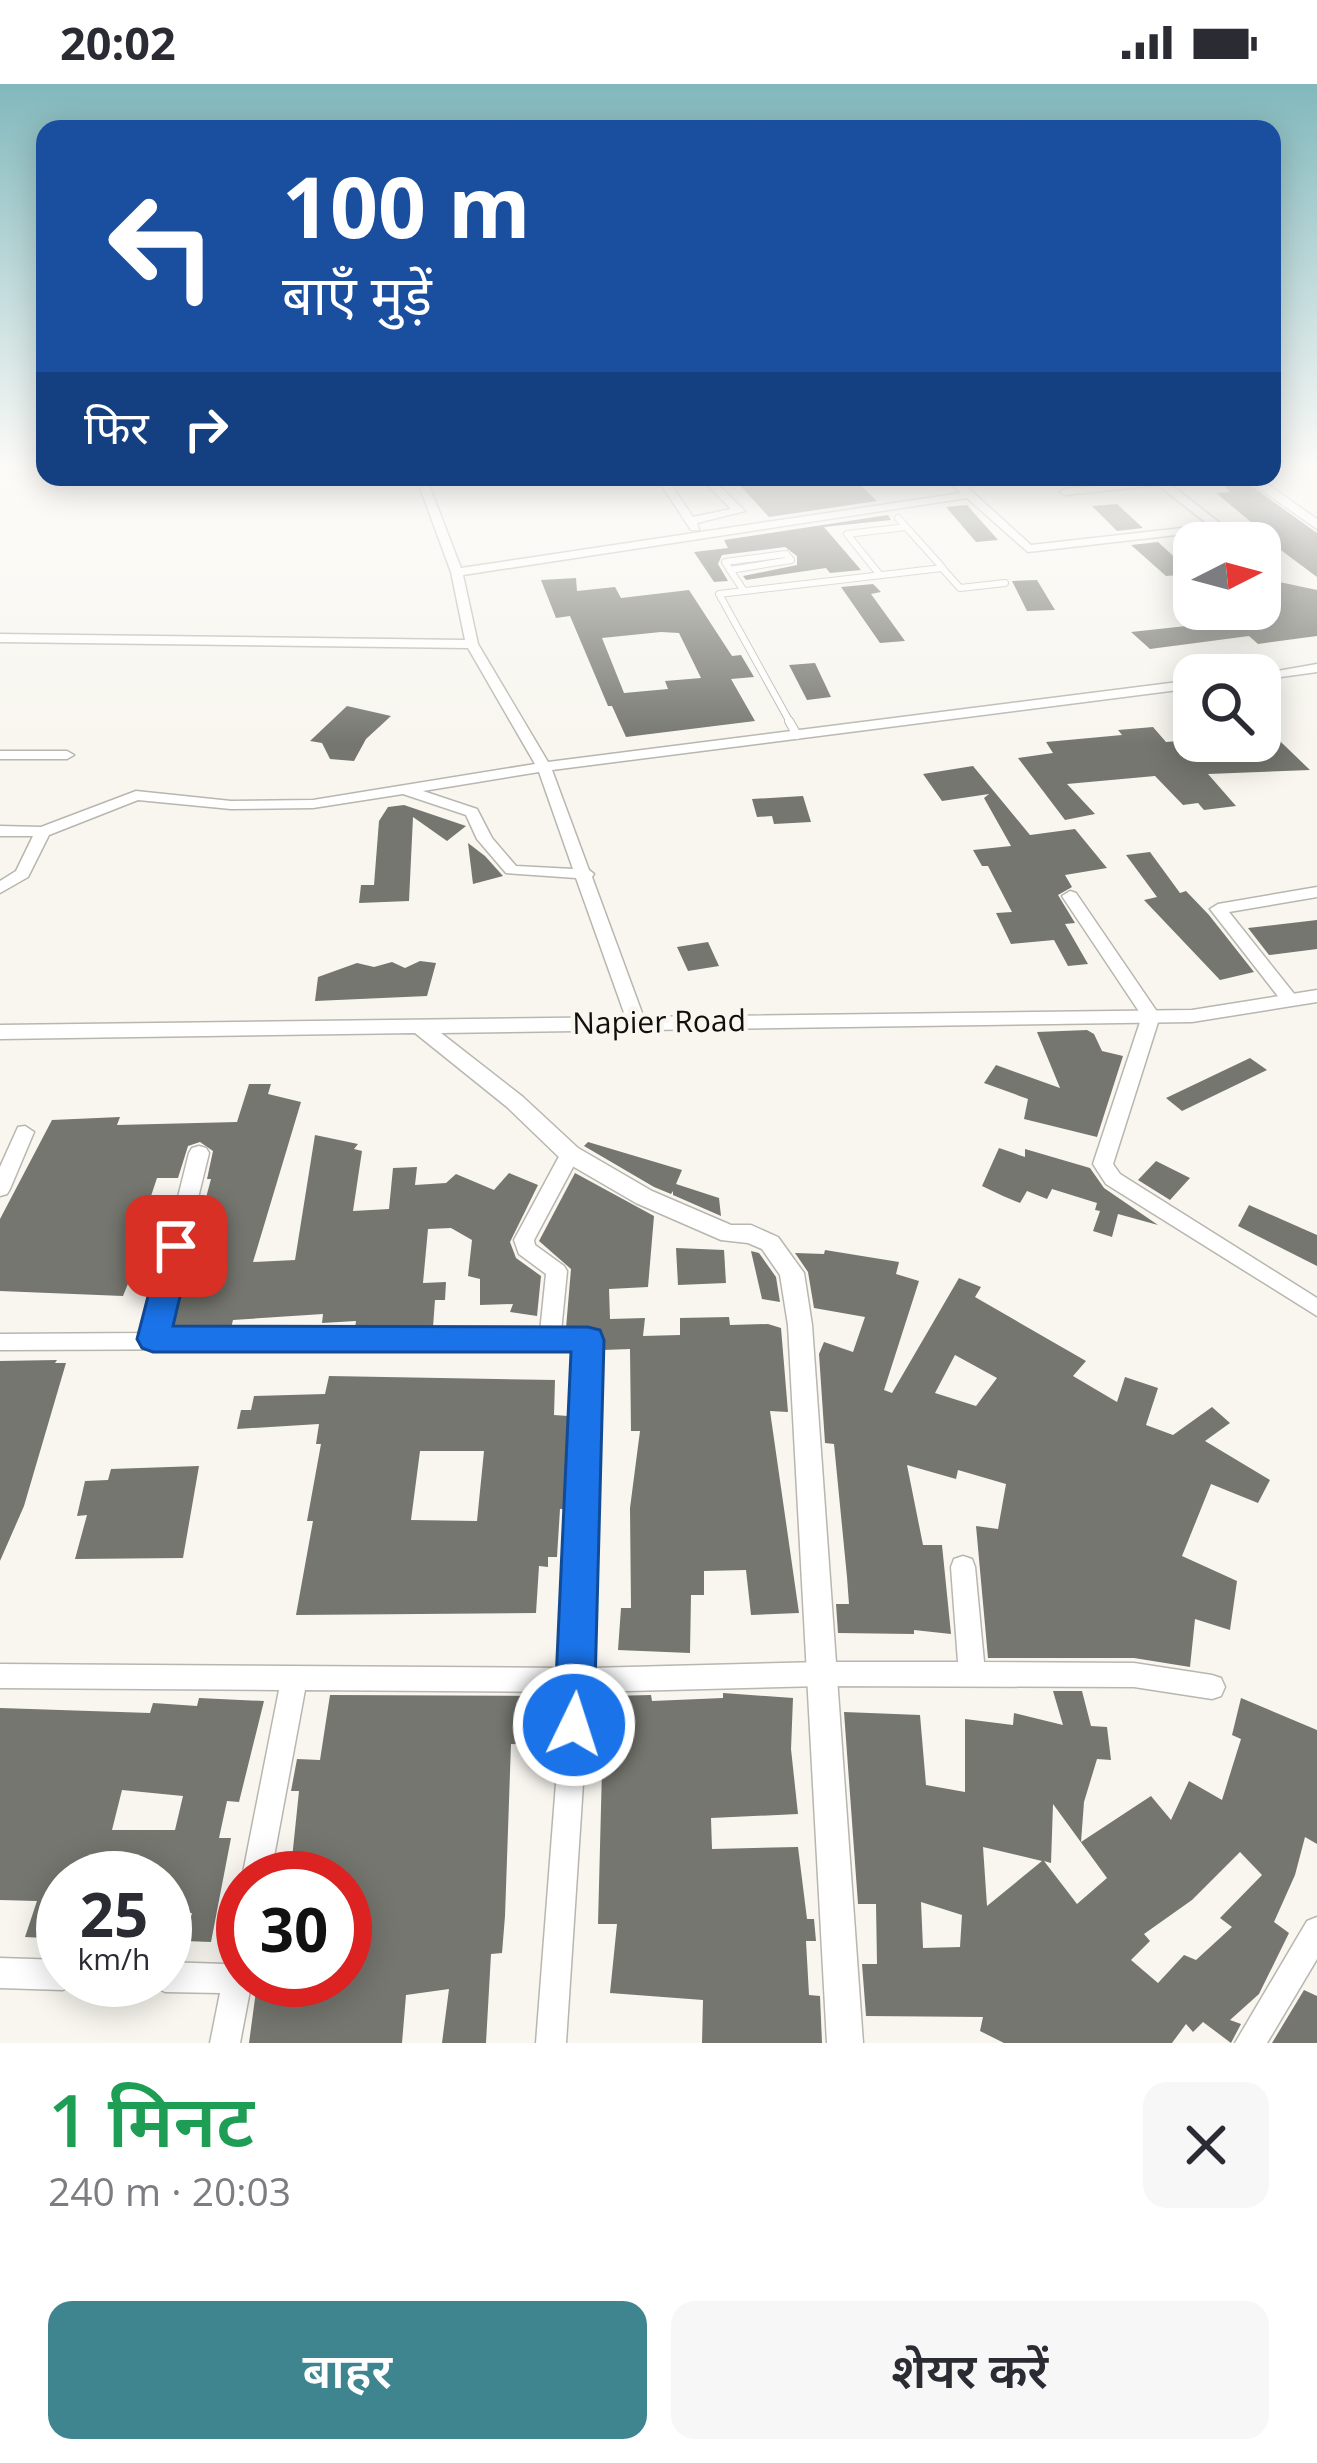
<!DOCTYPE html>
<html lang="hi">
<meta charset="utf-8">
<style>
:root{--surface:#fff;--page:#f7f7f7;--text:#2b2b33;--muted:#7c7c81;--accent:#3f8590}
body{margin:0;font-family:"Open Sans","Noto Sans Devanagari",sans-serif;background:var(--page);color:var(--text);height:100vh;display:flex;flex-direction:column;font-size:45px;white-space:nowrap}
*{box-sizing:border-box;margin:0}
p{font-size:39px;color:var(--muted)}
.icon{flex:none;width:66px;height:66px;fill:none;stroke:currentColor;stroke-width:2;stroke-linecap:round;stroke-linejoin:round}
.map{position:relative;height:1959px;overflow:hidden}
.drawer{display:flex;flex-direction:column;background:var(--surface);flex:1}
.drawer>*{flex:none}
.top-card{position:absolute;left:36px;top:36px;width:1245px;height:366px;border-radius:24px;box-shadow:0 6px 30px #0003;background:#1a4fa0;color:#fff;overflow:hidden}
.needle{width:78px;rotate:84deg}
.fabs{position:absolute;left:1173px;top:438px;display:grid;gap:24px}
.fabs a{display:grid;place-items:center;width:108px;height:108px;border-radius:24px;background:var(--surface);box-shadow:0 6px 30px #0003;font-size:60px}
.speed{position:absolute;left:36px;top:1767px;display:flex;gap:24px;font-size:60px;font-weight:700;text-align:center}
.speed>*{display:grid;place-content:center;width:156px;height:156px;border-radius:50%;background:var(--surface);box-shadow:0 6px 30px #0003;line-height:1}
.speed small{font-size:30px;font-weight:400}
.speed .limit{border:18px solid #d22;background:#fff;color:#111}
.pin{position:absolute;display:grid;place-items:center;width:102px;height:102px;color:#fff;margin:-51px;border-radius:24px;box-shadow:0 6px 18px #0006}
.me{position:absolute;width:132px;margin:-66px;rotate:4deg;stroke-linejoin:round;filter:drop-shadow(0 0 9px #0008)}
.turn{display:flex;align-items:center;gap:42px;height:252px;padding:0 48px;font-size:54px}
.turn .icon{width:156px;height:156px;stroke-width:2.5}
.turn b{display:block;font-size:84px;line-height:102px}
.then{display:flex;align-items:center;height:114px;padding:0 48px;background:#0003;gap:24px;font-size:45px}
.round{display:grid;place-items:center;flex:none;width:126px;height:126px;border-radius:24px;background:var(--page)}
.head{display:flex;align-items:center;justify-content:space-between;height:204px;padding:0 48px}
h1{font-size:72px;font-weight:600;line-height:90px;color:#1e9e55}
.cta{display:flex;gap:24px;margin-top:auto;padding:24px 48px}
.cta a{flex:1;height:138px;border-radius:24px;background:var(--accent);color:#fff;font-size:48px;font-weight:600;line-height:138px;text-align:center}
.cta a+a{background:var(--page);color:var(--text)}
.status{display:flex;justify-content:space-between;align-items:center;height:84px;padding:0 60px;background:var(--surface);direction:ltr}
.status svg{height:33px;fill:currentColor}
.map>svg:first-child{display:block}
.building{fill:#75766f;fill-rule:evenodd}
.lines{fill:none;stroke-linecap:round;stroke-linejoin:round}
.service-far1-casing{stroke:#b8b6af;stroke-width:8}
.service-casing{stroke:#b8b6af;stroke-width:10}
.minor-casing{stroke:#b8b6af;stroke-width:3}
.tertiary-casing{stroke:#b8b6af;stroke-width:3}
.service-far1{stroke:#fff;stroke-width:6}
.service{stroke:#fff;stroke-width:8}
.minor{fill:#fff;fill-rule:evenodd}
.tertiary{fill:#fff;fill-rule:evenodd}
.route{fill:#1a73e8;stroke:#114b97;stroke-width:3}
.labels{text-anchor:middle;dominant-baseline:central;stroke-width:9;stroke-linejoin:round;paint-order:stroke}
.street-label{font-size:30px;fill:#100f0d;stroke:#f8f6ef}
</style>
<div class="status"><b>20:02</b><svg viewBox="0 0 49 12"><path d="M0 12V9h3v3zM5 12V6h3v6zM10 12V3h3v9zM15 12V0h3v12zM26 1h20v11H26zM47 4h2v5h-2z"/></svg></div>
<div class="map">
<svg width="1317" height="1959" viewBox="0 0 1317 1959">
<rect width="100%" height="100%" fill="#f8f6ef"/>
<g class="building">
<polygon points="732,393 852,393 877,417 769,433"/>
<polygon points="1216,393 1239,393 1317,449 1317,493 1251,444 1257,443 1216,409 1230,408"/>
<polygon points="1117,420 1143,444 1117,447 1092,422"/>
<polygon points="967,421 998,456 976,458 946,423"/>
<polygon points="888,431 891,436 824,443 861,486 830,489 826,484 746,496 743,492 797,481 797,472 785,463 722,471 718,480 728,497 714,498 694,468 728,464 724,456"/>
<polygon points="1158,458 1193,490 1166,492 1131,461"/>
<path d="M 576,494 L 577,507 L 615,503 L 621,514 L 689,506 L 732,572 L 741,571 L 754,593 L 731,595 L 755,637 L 626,653 L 612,622 L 608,622 L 570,532 L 556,534 L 541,496 ZM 661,548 L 679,549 L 701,594 L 665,597 L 668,605 L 624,609 L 602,554 Z"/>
<polygon points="1260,494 1317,506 1317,552 1258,560 1249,552 1150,565 1131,548 1260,534"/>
<polygon points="1037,496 1055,526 1027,527 1012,497"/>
<polygon points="873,500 881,508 871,510 905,557 880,559 841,503"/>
<polygon points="815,579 831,613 807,616 789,581"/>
<polygon points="347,622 391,632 366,655 354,677 330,675 322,659 310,657"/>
<polygon points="1260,638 1310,686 1208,690 1236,722 1204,726 1198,719 1183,721 1155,692 1067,700 1095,730 1065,736 1018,674 1053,669 1046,658 1122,651 1118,646 1153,643 1166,658 1178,657 1182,661 1260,657"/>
<polygon points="973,682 1030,751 1075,745 1107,784 1065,791 1072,803 1058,811 1075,839 1065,840 1088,880 1068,882 1054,856 1011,860 996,829 1012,828 988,782 982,782 973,766 1011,762 984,714 989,710 942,717 923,690"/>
<polygon points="803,712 811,738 774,740 772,732 757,733 752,715"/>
<polygon points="404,721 466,742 447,757 413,733 409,817 359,819 361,801 374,801 379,737 388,723"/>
<polygon points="468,759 485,772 503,792 473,800"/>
<polygon points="1150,768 1180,809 1186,807 1209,831 1254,888 1220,896 1144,816 1157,813 1126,771"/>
<polygon points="1317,836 1317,865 1269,871 1248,844"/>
<polygon points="708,858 719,882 688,887 677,863"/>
<polygon points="420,877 436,879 427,912 315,917 318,893 357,879 374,883 392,878 405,884"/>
<polygon points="1087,946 1094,950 1102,967 1123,972 1097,1053 1024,1035 1028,1015 984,999 996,981 1060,1004 1037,948"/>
<polygon points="1250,974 1267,986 1182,1027 1166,1014"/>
<polygon points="249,1000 271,1000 268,1010 301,1018 253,1178 295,1176 315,1051 358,1060 354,1065 362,1067 353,1127 389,1125 393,1084 417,1083 415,1101 446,1099 456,1090 494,1106 509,1089 538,1101 510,1158 516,1174 541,1192 537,1232 510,1228 513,1220 480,1221 480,1195 468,1192 472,1156 451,1144 428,1145 423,1199 446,1198 445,1216 435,1216 433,1243 355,1244 356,1237 322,1239 323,1230 233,1236 231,1244 171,1244 211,1095 207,1095 213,1067 200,1058 188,1062 178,1094 157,1094 143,1136 154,1136 123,1212 0,1207 0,1135 52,1036 120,1033 117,1041 237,1038"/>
<polygon points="588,1058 682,1086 676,1100 719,1114 721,1132 673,1111 673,1107 671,1110 654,1103 584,1062"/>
<polygon points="999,1064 1025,1073 1025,1065 1090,1084 1104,1104 1158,1141 1118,1130 1112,1153 1093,1147 1100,1127 1095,1126 1097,1119 1052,1105 1047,1115 1027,1107 1020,1119 1003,1112 982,1102"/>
<polygon points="1156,1077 1190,1094 1170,1116 1138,1096"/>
<polygon points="575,1089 654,1132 648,1203 609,1205 610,1235 645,1234 643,1252 680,1251 680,1234 729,1233 730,1241 768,1240 781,1244 788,1328 770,1327 799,1529 751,1531 746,1486 704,1487 704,1511 691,1511 690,1569 618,1566 621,1524 631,1524 630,1424 640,1347 631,1347 630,1265 603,1266 603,1254 596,1246 566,1244 571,1185 539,1157"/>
<polygon points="1249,1121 1317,1151 1317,1182 1238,1142"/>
<polygon points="676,1164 724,1166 726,1199 678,1201"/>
<path d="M 825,1166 L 899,1178 L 896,1190 L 919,1197 L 884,1306 L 892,1309 L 959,1194 L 981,1203 L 975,1213 L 1086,1277 L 1073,1292 L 1117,1318 L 1125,1293 L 1158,1304 L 1146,1341 L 1173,1351 L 1212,1323 L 1230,1339 L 1205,1357 L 1270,1396 L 1258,1419 L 1211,1400 L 1182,1472 L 1237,1497 L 1230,1546 L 1195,1535 L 1190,1583 L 1134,1574 L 988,1574 L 976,1442 L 998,1445 L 1006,1400 L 958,1386 L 956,1395 L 907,1381 L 923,1461 L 942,1461 L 951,1550 L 914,1546 L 914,1550 L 838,1549 L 836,1520 L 849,1520 L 847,1493 L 834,1360 L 825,1359 L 819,1270 L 824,1258 L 853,1268 L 865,1233 L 814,1224 L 808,1188 L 795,1169 L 824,1170 ZM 955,1271 L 997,1294 L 976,1322 L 935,1309 Z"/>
<polygon points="751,1167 759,1169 776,1193 780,1218 762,1215"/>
<polygon points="57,1276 55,1279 66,1279 24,1422 0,1477 0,1277"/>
<path d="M 329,1292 L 555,1296 L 554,1331 L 568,1332 L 564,1425 L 560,1425 L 557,1473 L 548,1473 L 548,1483 L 539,1482 L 536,1529 L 296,1531 L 313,1437 L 307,1437 L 321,1360 L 316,1360 L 319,1340 L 237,1345 L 241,1326 L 251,1326 L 254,1312 L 325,1310 ZM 420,1367 L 484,1367 L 477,1437 L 411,1436 Z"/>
<polygon points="199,1382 183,1474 75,1475 87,1431 77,1432 85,1397 108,1396 111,1385"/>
<path d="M 1053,1607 L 1082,1607 L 1091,1642 L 1107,1643 L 1111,1676 L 1097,1675 L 1084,1718 L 1081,1758 L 1151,1712 L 1171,1736 L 1189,1697 L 1222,1716 L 1241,1655 L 1232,1651 L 1241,1614 L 1317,1646 L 1317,1760 L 1305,1753 L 1295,1791 L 1274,1838 L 1289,1849 L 1259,1910 L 1230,1936 L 1241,1940 L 1231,1959 L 1203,1938 L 1193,1948 L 1186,1940 L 1172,1959 L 1004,1959 L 980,1947 L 983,1933 L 866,1932 L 862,1880 L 877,1880 L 876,1820 L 858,1820 L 844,1628 L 920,1631 L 926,1701 L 965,1708 L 965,1635 L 1013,1641 L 1014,1629 L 1063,1641 ZM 1053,1720 L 1107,1794 L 1077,1820 L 1044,1777 L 1051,1779 ZM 983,1763 L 1042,1777 L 987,1822 ZM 1240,1768 L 1262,1791 L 1220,1834 L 1232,1843 L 1196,1876 L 1184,1871 L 1158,1899 L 1131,1876 L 1150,1857 L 1144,1850 L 1192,1816 ZM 921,1818 L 962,1831 L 960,1863 L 923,1864 Z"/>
<polygon points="723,1609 793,1614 791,1665 798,1730 711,1734 712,1765 798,1763 807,1835 814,1835 816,1857 806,1857 809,1911 820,1912 822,1959 702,1959 703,1916 610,1909 617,1840 598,1840 602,1685 612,1685 610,1612 651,1611 652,1617 723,1614"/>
<polygon points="330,1611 541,1612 538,1661 511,1660 505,1832 502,1869 491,1870 486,1959 442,1959 449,1905 406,1911 402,1959 249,1959 256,1907 275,1907 276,1896 345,1896 345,1794 290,1794 299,1707 291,1707 297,1675 320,1676"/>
<path d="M 199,1614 L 264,1617 L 239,1718 L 227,1717 L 219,1754 L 231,1754 L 211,1858 L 185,1857 L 192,1829 L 165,1828 L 165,1794 L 63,1794 L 63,1855 L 25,1853 L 37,1817 L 0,1816 L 0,1624 L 150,1629 L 153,1619 L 197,1622 ZM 122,1706 L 183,1712 L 175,1746 L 112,1746 Z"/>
<polygon points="1304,1906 1317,1912 1317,1959 1272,1959"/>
</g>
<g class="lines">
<defs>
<g id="service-far1">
<polyline points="898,434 942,483"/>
<polygon points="786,470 791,476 730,486 725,478"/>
<polyline points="730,486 744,507"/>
<polyline points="880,491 847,450 906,443"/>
<polyline points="791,640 719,510 942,484 960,504 1005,499"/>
</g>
<polyline id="service" points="789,637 797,651"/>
<g id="minor">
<path d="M 416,393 L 426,393 L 461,484 L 961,409 L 945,393 L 956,393 L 1031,461 L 1209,441 L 1158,401 L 1065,411 L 1060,408 L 1065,405 L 1151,396 L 1149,393 L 1212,393 L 1207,396 L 1170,400 L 1225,443 L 1219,446 L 1028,468 L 967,414 L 463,491 L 478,560 L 548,678 L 1194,596 L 1194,604 L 552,686 L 589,786 L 594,790 L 592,793 L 645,937 L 642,941 L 630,941 L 627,937 L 576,794 L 506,789 L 477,755 L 466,731 L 403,710 L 313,724 L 231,725 L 138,716 L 49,751 L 28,793 L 0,809 L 0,797 L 16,787 L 33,752 L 0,752 L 0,742 L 41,743 L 136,707 L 231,717 L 313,716 L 535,680 L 468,564 L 0,558 L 0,550 L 465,556 L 451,488 ZM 539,688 L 573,785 L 516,782 L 492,754 L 477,725 L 423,707 Z"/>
<polygon points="656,393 666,393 693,433 731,425 699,393 710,393 745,427 697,439 699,446 691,446"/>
<polygon points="1317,580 1317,588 1260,596 1260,591 1254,591"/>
<polygon points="0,667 67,667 74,671 67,675 0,675"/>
<polygon points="1317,803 1317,813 1229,828 1299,916 1290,921 1284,920 1210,825 1218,820"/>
<polygon points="1070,807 1076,809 1160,932 1113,1080 1120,1090 1317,1214 1317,1232 1106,1100 1093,1080 1142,932 1062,812"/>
<polygon points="25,1042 34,1048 10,1105 7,1110 0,1112 0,1083 18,1043"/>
<polygon points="199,1062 206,1064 209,1069 165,1249 540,1248 546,1190 519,1170 514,1156 563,1065 577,1065 580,1070 534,1156 535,1161 564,1182 567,1187 561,1248 596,1250 599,1256 590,1584 822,1578 958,1578 951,1483 954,1475 963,1472 972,1475 975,1483 984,1578 1134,1579 1212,1591 1221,1594 1225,1603 1221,1612 1212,1615 1134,1603 822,1602 589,1608 566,1959 536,1959 563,1608 305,1606 270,1794 243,1794 243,1797 242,1794 279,1606 0,1604 0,1580 565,1584 577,1264 0,1266 0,1250 144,1249 189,1069 192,1064"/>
<polygon points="1317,1833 1317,1875 1267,1959 1235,1959 1307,1837"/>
<polygon points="243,1850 243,1896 252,1896 240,1959 210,1959 220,1909 165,1908 155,1903 151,1896 165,1896 165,1878 225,1880 233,1855"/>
<polygon points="0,1874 63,1876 63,1896 76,1896 73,1901 63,1906 0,1904"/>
</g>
<g id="tertiary">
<polygon points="1243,393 1257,393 1317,435 1317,445"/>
<polygon points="1317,906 1317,918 1192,938 441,949 523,1013 578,1064 652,1107 731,1141 751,1141 778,1153 804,1189 812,1241 863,1959 827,1959 788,1241 780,1191 762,1165 748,1159 721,1156 636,1119 562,1076 507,1023 415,949 0,955 0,941 1192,926"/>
</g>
</defs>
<use href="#service-far1" class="service-far1-casing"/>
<use href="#service" class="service-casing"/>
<use href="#minor" class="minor-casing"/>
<use href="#tertiary" class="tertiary-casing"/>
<use href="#service-far1" class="service-far1"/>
<use href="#service" class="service"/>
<use href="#minor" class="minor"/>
<use href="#tertiary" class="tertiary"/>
</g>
<linearGradient id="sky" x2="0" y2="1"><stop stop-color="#81b8bc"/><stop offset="0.58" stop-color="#fcfbf8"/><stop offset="1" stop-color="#fcfbf8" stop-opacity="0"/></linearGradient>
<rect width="1317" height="660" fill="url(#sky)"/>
<polygon class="route" points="176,1151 187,1154 192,1162 173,1242 588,1243 600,1246 604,1256 594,1641 588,1655 574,1661 560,1655 554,1641 571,1268 153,1268 142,1264 137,1255 161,1162 166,1154"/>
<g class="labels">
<g class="street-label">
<text transform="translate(659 937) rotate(-1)">Napier Road</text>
</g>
</g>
</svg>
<div class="fabs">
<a><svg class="needle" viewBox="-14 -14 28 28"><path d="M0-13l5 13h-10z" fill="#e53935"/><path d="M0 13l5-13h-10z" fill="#7c7c81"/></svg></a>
<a><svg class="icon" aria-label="search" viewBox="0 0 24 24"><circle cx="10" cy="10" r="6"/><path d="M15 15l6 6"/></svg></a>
</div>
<div class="speed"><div>25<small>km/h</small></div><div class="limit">30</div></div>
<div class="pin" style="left:176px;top:1162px;background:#d93025"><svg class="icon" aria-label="arrive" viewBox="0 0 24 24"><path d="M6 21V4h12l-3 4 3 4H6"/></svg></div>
<svg class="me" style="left:574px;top:1641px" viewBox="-20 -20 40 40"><circle r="17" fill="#1a73e8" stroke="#fff" stroke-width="3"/><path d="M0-11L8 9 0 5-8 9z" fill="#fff"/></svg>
<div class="top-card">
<div class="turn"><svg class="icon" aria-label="left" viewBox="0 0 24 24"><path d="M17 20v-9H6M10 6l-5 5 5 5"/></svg><div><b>100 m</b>बाएँ मुड़ें</div></div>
<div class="then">फिर<svg class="icon" aria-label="right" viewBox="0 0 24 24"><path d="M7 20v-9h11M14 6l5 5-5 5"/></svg></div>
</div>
</div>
<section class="drawer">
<div class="head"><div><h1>1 मिनट</h1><p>240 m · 20:03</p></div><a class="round"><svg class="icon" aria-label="close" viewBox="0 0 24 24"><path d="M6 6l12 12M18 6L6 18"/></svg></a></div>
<div class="cta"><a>बाहर</a><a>शेयर करें</a></div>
</section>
